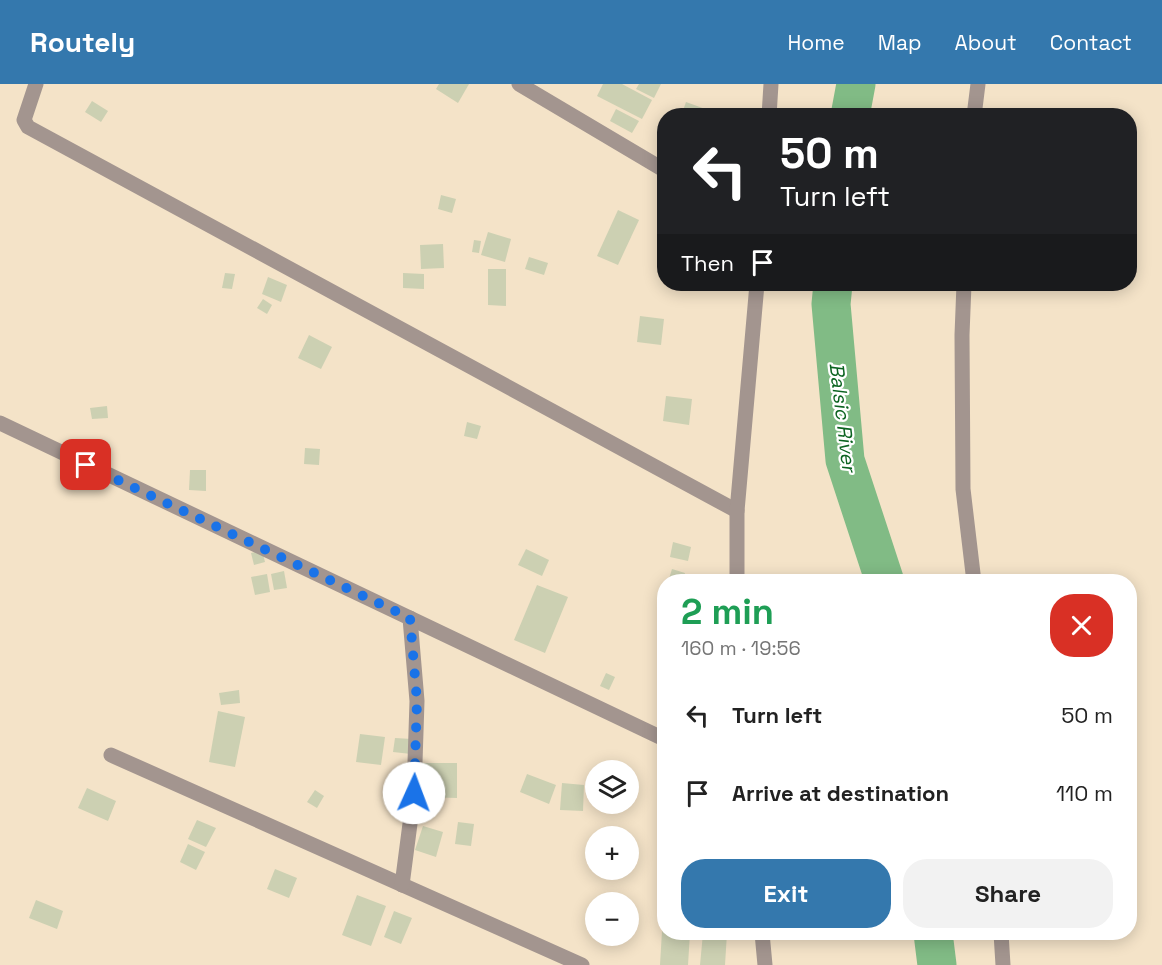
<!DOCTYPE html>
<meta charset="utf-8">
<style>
:root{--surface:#fff;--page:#f2f2f2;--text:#222;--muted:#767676;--accent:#3478ad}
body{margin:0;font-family:"Space Grotesk",sans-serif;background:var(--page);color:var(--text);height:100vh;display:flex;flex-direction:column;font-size:22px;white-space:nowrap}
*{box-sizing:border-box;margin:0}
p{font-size:20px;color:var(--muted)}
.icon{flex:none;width:33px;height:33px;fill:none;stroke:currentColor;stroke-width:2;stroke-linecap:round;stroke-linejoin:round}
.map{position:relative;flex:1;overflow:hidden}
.sheet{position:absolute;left:657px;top:490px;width:480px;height:366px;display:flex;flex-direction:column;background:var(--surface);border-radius:24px;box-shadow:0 3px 15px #0003}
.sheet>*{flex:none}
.hud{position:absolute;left:657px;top:24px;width:480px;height:183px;border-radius:24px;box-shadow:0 3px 15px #0003;background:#202124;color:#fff;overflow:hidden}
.controls{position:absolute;left:585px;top:676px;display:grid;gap:12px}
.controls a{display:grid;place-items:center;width:54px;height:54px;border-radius:50%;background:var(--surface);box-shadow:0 3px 15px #0003;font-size:30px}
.pin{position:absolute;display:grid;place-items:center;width:51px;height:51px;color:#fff;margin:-26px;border-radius:12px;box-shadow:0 3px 9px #0006}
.me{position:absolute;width:66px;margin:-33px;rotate:2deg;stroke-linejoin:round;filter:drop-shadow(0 0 4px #0008)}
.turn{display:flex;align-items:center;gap:21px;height:126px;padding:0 24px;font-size:27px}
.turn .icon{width:78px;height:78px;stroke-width:2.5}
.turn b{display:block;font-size:42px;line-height:51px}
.then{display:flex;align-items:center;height:57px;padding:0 24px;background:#0003;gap:12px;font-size:22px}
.round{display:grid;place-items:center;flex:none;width:63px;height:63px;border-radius:24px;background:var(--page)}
.head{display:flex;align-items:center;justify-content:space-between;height:102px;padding:0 24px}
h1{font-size:36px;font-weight:700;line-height:45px;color:#1e9e55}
.primary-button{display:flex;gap:12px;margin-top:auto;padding:12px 24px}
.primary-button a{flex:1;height:69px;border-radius:24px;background:var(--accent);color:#fff;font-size:24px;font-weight:700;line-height:69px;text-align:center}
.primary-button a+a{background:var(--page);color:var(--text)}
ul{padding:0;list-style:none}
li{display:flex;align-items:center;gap:18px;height:78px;padding:0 24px}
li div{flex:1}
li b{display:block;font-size:22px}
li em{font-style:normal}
header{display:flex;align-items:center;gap:36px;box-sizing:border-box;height:84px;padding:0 30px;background:var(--accent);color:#fff}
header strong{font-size:28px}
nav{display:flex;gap:33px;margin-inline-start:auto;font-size:21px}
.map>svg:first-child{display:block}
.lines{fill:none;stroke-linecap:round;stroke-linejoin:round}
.river{stroke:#81bb85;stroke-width:39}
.building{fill:#ccd0b2}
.minor{stroke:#a3958f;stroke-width:15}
.route{stroke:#1a73e8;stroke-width:10;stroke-dasharray:0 18}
.labels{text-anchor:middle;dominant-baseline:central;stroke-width:4.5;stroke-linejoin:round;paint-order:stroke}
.water-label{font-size:20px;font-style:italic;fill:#0b6320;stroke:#fff}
</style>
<header>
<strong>Routely</strong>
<nav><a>Home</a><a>Map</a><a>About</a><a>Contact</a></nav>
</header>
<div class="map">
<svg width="1162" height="881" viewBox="0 0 1162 881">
<rect width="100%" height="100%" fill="#f4e3c8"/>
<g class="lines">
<g class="river">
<polyline points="850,32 856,0"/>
<polyline points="833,200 831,220 845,376 885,498"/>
<polyline points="933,849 937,881"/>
</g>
</g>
<g class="building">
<polygon points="439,0 469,0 458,19 436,5"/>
<polygon points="603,0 622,0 652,16 642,35 597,12"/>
<polygon points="639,0 661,0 654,14 636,5"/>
<polygon points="92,17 108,27 101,38 85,28"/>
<polygon points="686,18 708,26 706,32 681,32"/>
<polygon points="616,25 639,37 632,49 610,37"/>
<polygon points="441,111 456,115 452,129 438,125"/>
<polygon points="618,126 639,136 618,181 597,172"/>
<polygon points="488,148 511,155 505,178 481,171"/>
<polygon points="474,156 481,157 479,169 472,168"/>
<polygon points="443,160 444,184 421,185 420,161"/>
<polygon points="529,173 548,179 544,191 525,185"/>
<polygon points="488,185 506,185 506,222 488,221"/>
<polygon points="225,189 235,190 232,205 222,204"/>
<polygon points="403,189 424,190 424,205 403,204"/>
<polygon points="268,193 287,201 281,218 262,210"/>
<polygon points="263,215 272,221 267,230 257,224"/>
<polygon points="640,232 664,235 661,261 637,258"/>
<polygon points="309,251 332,263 321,285 298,274"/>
<polygon points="666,312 692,315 689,341 663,337"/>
<polygon points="107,322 108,334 92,335 90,324"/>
<polygon points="467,338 481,342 477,355 464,352"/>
<polygon points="305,364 320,365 319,381 304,380"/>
<polygon points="190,386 206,386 206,407 189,406"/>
<polygon points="673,458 691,463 688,477 670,473"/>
<polygon points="526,465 549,476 542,492 518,481"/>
<polygon points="262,466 265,478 254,481 251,469"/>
<polygon points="672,485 685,489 683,498 668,498"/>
<polygon points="284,487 287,504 274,506 271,490"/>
<polygon points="267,490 270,508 255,511 251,493"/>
<polygon points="537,501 568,513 545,569 514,556"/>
<polygon points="606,589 615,593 609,606 600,602"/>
<polygon points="239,606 240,619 221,621 219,609"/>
<polygon points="218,627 245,633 235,683 209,678"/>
<polygon points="360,650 385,653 381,681 356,678"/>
<polygon points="395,654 412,655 411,670 393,668"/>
<polygon points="421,679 457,679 457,714 421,713"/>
<polygon points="527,690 556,701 549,720 520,708"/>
<polygon points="562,699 584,701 583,727 560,726"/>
<polygon points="87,704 116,717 108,737 78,724"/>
<polygon points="315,706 324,712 317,724 307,718"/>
<polygon points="197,736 216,744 206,763 188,755"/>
<polygon points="458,738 474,740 471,762 455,760"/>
<polygon points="423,742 443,748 436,773 415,766"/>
<polygon points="188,760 205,768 196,786 180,778"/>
<polygon points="275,785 297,794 289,814 267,805"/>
<polygon points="357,811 386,822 371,862 342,851"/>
<polygon points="36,816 63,827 57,845 29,834"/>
<polygon points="394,827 412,834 401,860 384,853"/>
<polygon points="662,847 664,849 690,849 688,881 660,881"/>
<polygon points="703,849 727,849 725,881 700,881"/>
</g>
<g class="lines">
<g class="minor">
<polyline points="36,0 24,36 28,43 737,427"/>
<polyline points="519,0 664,86"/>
<polyline points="769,32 771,0"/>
<polyline points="974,32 978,0"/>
<polyline points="964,200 962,251 963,405 974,498"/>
<polyline points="0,339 664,655"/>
<polyline points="737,498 737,427 757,200"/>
<polyline points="111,671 582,881"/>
<polyline points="402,801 414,709 417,617 410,534"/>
<polyline points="762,849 765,881"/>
<polyline points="1001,849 1003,881"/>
</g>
</g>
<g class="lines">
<polyline class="route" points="86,381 410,534 417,617 414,709"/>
</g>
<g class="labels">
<g class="water-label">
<text transform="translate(843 333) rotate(83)">Balsic River</text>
</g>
</g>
</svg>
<div class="controls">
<a><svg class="icon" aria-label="layers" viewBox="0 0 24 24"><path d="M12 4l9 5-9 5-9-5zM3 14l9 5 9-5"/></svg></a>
<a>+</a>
<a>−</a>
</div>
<div class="pin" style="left:86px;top:381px;background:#d93025"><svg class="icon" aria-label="arrive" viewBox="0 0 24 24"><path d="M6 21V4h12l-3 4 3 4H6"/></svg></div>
<svg class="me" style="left:414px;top:709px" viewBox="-20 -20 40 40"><circle r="19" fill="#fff"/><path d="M0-13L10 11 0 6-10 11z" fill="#1a73e8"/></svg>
<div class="hud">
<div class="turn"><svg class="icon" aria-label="left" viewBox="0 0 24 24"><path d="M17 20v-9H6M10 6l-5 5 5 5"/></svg><div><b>50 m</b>Turn left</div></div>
<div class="then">Then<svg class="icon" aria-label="arrive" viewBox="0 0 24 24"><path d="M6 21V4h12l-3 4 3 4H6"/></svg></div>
</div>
<section class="sheet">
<div class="head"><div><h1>2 min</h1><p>160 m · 19:56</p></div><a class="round" style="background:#d93025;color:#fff"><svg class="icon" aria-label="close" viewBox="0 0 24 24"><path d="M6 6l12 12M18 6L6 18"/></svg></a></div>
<ul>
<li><svg class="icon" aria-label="left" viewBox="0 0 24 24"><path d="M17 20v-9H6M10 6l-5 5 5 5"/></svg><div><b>Turn left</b></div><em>50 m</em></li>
<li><svg class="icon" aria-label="arrive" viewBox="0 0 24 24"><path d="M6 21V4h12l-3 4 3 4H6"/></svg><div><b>Arrive at destination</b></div><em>110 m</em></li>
</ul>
<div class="primary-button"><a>Exit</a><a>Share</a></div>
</section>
</div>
